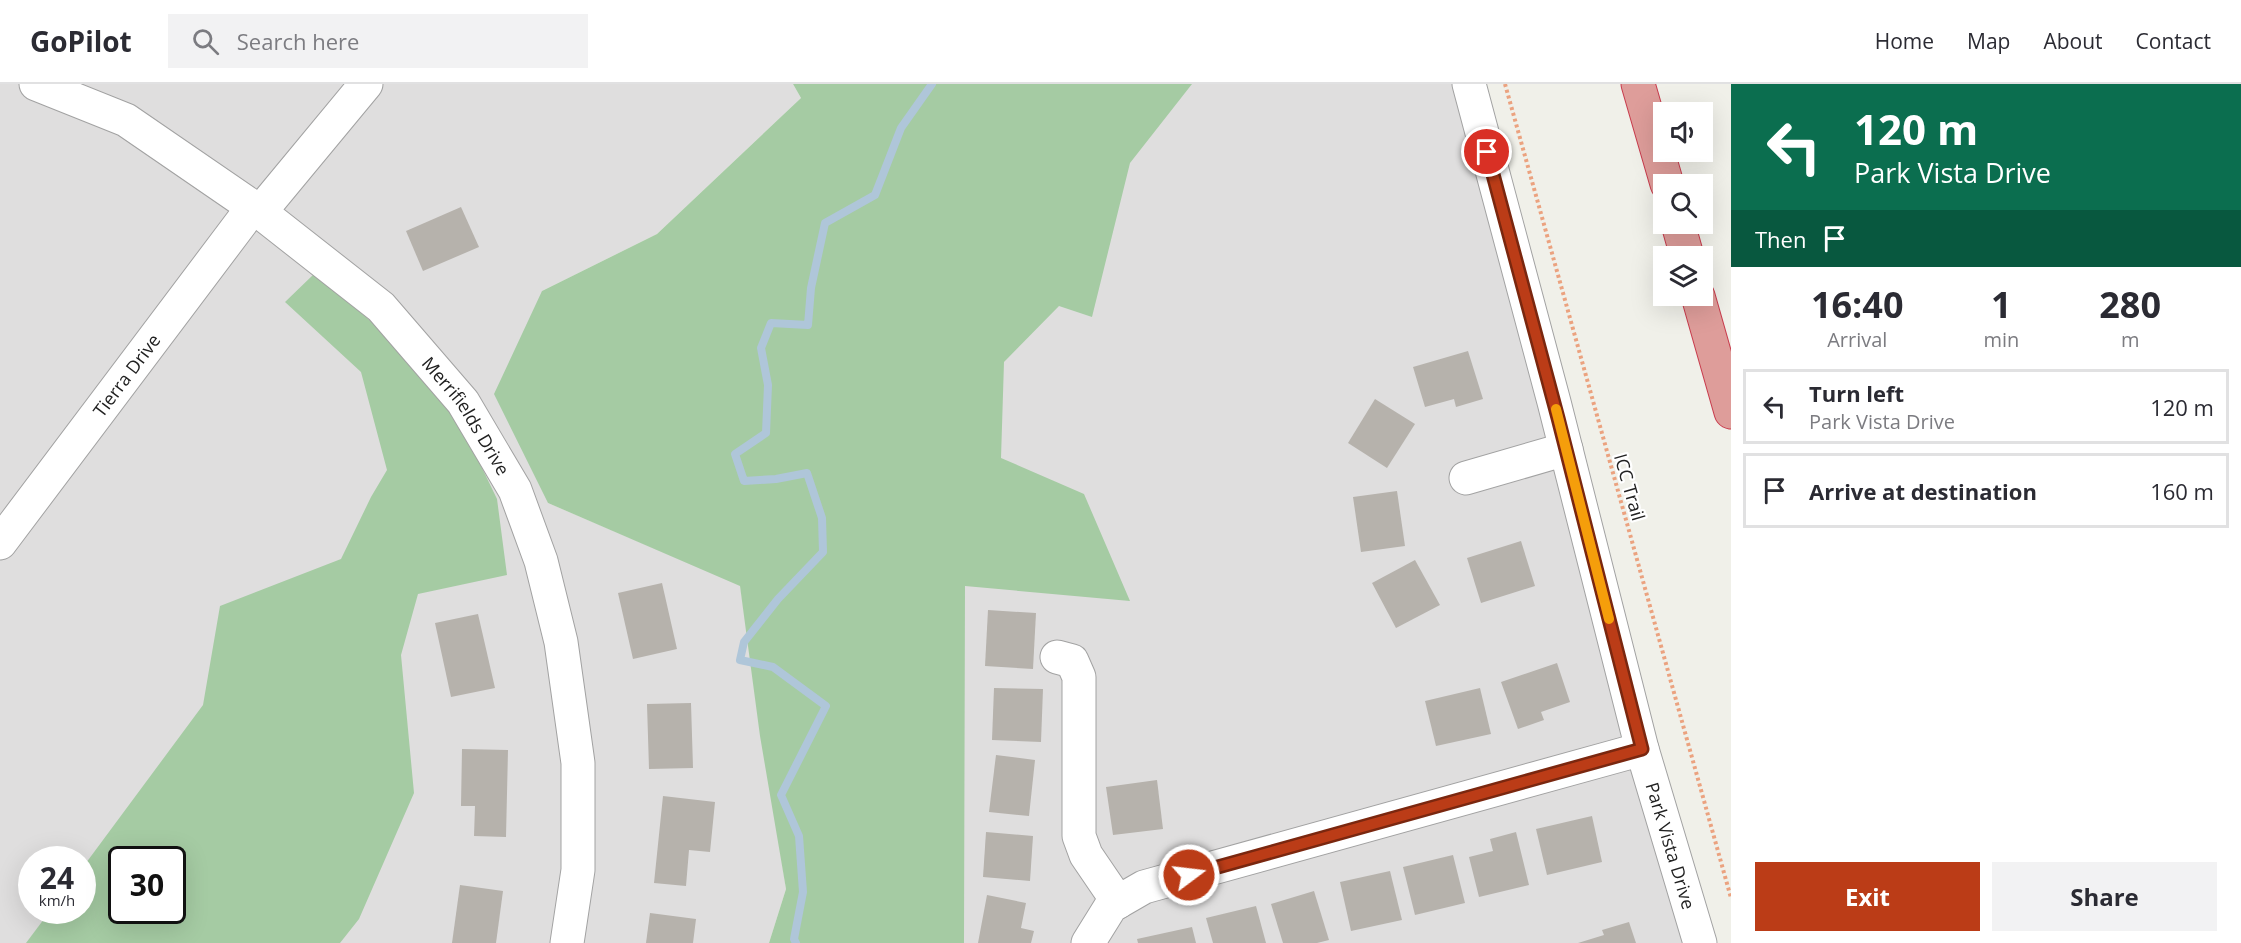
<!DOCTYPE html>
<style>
:root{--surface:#fff;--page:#f2f2f3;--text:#2b2b33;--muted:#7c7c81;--line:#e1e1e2;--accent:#bb3c17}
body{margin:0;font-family:"Open Sans",sans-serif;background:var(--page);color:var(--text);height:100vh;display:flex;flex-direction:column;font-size:22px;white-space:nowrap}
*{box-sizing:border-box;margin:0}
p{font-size:20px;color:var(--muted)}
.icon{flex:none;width:33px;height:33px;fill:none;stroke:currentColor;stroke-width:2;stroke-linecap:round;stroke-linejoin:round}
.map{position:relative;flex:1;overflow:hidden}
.drawer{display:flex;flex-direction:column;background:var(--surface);width:510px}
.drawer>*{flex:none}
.guide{background:#0b6e4f;color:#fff;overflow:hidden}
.tools{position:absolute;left:1653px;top:18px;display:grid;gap:12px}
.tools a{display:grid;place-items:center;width:60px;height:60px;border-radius:0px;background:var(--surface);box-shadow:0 6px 24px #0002;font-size:30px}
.speed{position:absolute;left:18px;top:762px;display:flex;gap:12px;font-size:30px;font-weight:700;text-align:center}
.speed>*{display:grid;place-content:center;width:78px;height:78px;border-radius:50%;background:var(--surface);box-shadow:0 6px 24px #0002;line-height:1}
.speed small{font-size:15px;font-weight:400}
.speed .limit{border:3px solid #111;border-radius:9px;background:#fff;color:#111}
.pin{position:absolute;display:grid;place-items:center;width:51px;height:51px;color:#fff;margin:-26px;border:3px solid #fff;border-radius:50%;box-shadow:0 2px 6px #0007}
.me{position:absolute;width:66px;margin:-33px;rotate:75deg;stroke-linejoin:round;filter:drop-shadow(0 0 4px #0008)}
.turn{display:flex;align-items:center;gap:21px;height:126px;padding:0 24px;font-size:27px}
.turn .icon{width:78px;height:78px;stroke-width:2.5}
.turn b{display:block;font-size:42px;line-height:51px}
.then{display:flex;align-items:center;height:57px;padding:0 24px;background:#0003;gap:12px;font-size:22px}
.eta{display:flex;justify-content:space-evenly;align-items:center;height:102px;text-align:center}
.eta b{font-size:36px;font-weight:700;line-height:42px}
.button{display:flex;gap:12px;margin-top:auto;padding:12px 24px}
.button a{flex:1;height:69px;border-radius:0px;background:var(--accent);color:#fff;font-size:24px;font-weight:700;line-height:69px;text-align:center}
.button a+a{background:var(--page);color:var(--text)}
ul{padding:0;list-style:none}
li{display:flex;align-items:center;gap:18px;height:75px;margin:0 12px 9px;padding:0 12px;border:3px solid var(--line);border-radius:0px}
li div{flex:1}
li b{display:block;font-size:22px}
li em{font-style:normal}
header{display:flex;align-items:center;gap:36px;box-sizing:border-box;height:84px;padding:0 30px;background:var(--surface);border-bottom:2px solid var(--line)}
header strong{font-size:28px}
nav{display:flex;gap:33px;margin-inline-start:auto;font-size:21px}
.search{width:420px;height:54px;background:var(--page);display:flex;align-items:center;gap:15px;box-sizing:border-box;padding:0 21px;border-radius:0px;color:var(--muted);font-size:22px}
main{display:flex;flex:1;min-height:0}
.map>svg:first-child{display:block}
.residential{fill:#dfdede;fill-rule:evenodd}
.forest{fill:#a5cba3;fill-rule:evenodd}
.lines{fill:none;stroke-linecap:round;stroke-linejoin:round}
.stream{stroke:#afc6d9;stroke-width:8}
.building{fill:#b6b2ac}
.minor-casing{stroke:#a2a2a2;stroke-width:35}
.highway-casing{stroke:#c83c4d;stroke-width:35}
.path{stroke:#eba27f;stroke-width:4;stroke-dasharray:3 3;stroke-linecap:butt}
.minor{stroke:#fff;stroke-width:33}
.highway{stroke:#de9d9a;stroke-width:33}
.route-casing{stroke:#7a270f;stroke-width:15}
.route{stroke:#bb3c17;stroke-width:10}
.slow{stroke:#f59e0b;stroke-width:10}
.labels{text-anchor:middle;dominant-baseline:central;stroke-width:4.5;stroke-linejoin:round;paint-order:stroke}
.street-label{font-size:18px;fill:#212121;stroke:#fff}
</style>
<header>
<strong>GoPilot</strong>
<div class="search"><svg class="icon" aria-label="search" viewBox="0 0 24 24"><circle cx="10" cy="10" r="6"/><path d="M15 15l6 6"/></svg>Search here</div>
<nav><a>Home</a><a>Map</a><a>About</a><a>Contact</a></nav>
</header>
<main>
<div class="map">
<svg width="1731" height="859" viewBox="0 0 1731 859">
<rect width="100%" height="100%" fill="#f0f0e9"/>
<g class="residential">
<path d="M 0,0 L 793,0 L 801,14 L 657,150 L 542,207 L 548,419 L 740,501 L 786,805 L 769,859 L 0,859 ZM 32,776 L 82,776 L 82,826 L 32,826 ZM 122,776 L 172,776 L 172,826 L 122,826 Z"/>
<polygon points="1102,0 1469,0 1700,859 916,859 965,502 1004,278"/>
</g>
<g class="forest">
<polygon points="793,0 1192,0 1130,79 1092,233 1059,222 1004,278 1001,374 1084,410 1130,517 965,502 964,859 769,859 786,805 760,652 740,502 548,419 494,310 542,207 657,150 801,14"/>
<path d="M 314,190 L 401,262 L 459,336 L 497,415 L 507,491 L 418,510 L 401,571 L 414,709 L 359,835 L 340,859 L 26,859 L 50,827 L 82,826 L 83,783 L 203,621 L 220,522 L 341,475 L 371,413 L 387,386 L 361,288 L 285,218 ZM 122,776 L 172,776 L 172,826 L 122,826 Z"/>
</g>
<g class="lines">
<polyline class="stream" points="796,859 794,855 803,808 799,752 781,711 826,622 773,583 740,576 744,558 778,515 823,468 822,434 807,389 776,395 744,397 735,370 766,349 768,301 761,264 771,239 808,241 811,204 825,139 875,111 901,44 932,0"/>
</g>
<g class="building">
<polygon points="461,123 479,163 423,187 406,147"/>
<polygon points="1468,267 1483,315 1456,323 1454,315 1425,323 1413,283"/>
<polygon points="1375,315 1415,340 1387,384 1348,359"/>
<polygon points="1397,407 1405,462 1361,468 1353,413"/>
<polygon points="1521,457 1535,502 1481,519 1467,474"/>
<polygon points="1415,476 1440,521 1396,544 1372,499"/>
<polygon points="662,499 677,565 633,575 618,509"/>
<polygon points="988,526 1036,529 1033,585 985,582"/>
<polygon points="478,530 495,604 451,613 435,539"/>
<polygon points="1557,579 1570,618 1541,628 1544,636 1518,645 1501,598"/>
<polygon points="994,604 1043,605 1041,658 992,656"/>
<polygon points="1480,604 1491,650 1436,662 1425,617"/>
<polygon points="691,619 693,684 649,685 647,620"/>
<polygon points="462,665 508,666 506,753 474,752 475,722 461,722"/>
<polygon points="996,671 1035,676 1029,732 989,728"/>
<polygon points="1157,696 1163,745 1113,751 1106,703"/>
<polygon points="663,712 715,718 710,768 689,766 686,802 654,799"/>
<polygon points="1592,732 1602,778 1547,791 1536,745"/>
<polygon points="986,748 1033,752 1030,797 983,793"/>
<polygon points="1516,748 1529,801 1479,813 1469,773 1493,767 1490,755"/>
<polygon points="1453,771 1465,819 1415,831 1403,783"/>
<polygon points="1390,787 1402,836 1351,847 1340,798"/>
<polygon points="460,801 503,807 496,859 452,859"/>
<polygon points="1314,807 1329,856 1317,859 1283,859 1271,820"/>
<polygon points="987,811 1026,819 1021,844 1034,847 1031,859 978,859"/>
<polygon points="1256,822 1266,859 1213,859 1206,834"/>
<polygon points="650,829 696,835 693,859 646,859"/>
<polygon points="1629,838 1636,859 1578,859 1604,851 1602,846"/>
<polygon points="1192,843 1196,859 1138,859 1137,855"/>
</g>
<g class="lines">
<defs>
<g id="minor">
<path id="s1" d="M 36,0 L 126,36 L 260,128 L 381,223 L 463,318 L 515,406 L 541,477 L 561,558 L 578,679 L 578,786 L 567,859"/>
<path id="s2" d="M 1469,0 L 1554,318 L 1642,665 L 1700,859"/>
<polyline points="260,128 366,0"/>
<polyline points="1466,394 1566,365"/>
<path id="s3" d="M 0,459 L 253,123"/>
<polyline points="1057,573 1072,577 1079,593 1079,752 1086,771 1118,818"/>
<polyline points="1088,859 1111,822 1144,803 1642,665"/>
</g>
<g id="highway">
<polyline points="1638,0 1667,100"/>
<polyline points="1678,140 1687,172"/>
<polyline points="1698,212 1731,328"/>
</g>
</defs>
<use href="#minor" class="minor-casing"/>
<use href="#highway" class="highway-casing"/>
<polyline class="path" points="1505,0 1731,814"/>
<use href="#minor" class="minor"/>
<use href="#highway" class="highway"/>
</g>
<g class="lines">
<defs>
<polyline id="route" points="1189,791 1642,665 1558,334 1487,68"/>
</defs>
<use href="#route" class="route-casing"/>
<use href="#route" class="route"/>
<polyline class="slow" points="1556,325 1609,535"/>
</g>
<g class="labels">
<g class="street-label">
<text stroke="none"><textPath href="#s3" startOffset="210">Tierra Drive</textPath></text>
<text stroke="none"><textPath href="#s1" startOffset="552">Merrifields Drive</textPath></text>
<text transform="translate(1630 403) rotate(74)">ICC Trail</text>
<text stroke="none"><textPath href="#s2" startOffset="788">Park Vista Drive</textPath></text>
</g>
</g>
</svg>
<div class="tools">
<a><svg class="icon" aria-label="sound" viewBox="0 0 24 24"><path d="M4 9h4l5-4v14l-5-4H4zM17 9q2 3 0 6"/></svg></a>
<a><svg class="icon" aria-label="search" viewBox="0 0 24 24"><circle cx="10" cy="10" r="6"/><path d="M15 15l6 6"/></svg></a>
<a><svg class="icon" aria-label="layers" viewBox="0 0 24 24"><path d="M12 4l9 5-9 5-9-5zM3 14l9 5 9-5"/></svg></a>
</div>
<div class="speed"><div>24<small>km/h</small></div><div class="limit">30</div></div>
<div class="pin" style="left:1487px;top:68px;background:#d93025"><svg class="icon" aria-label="arrive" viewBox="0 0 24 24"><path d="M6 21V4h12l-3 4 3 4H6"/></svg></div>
<svg class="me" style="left:1189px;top:791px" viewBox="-20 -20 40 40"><circle r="17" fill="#bb3c17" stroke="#fff" stroke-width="3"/><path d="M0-11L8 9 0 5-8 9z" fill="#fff"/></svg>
</div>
<section class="drawer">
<div class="guide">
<div class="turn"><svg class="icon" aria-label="left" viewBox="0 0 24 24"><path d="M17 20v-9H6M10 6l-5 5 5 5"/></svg><div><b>120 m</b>Park Vista Drive</div></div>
<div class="then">Then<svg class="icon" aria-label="arrive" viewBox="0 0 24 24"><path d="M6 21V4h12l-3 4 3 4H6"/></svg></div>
</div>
<div class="eta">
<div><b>16:40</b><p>Arrival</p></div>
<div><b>1</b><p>min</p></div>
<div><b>280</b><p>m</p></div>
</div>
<ul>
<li><svg class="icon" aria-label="left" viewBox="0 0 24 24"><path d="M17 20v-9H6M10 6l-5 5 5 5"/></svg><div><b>Turn left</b><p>Park Vista Drive</p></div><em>120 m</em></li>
<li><svg class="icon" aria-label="arrive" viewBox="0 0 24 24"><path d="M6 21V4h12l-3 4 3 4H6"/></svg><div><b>Arrive at destination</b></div><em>160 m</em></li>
</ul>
<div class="button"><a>Exit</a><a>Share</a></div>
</section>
</main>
